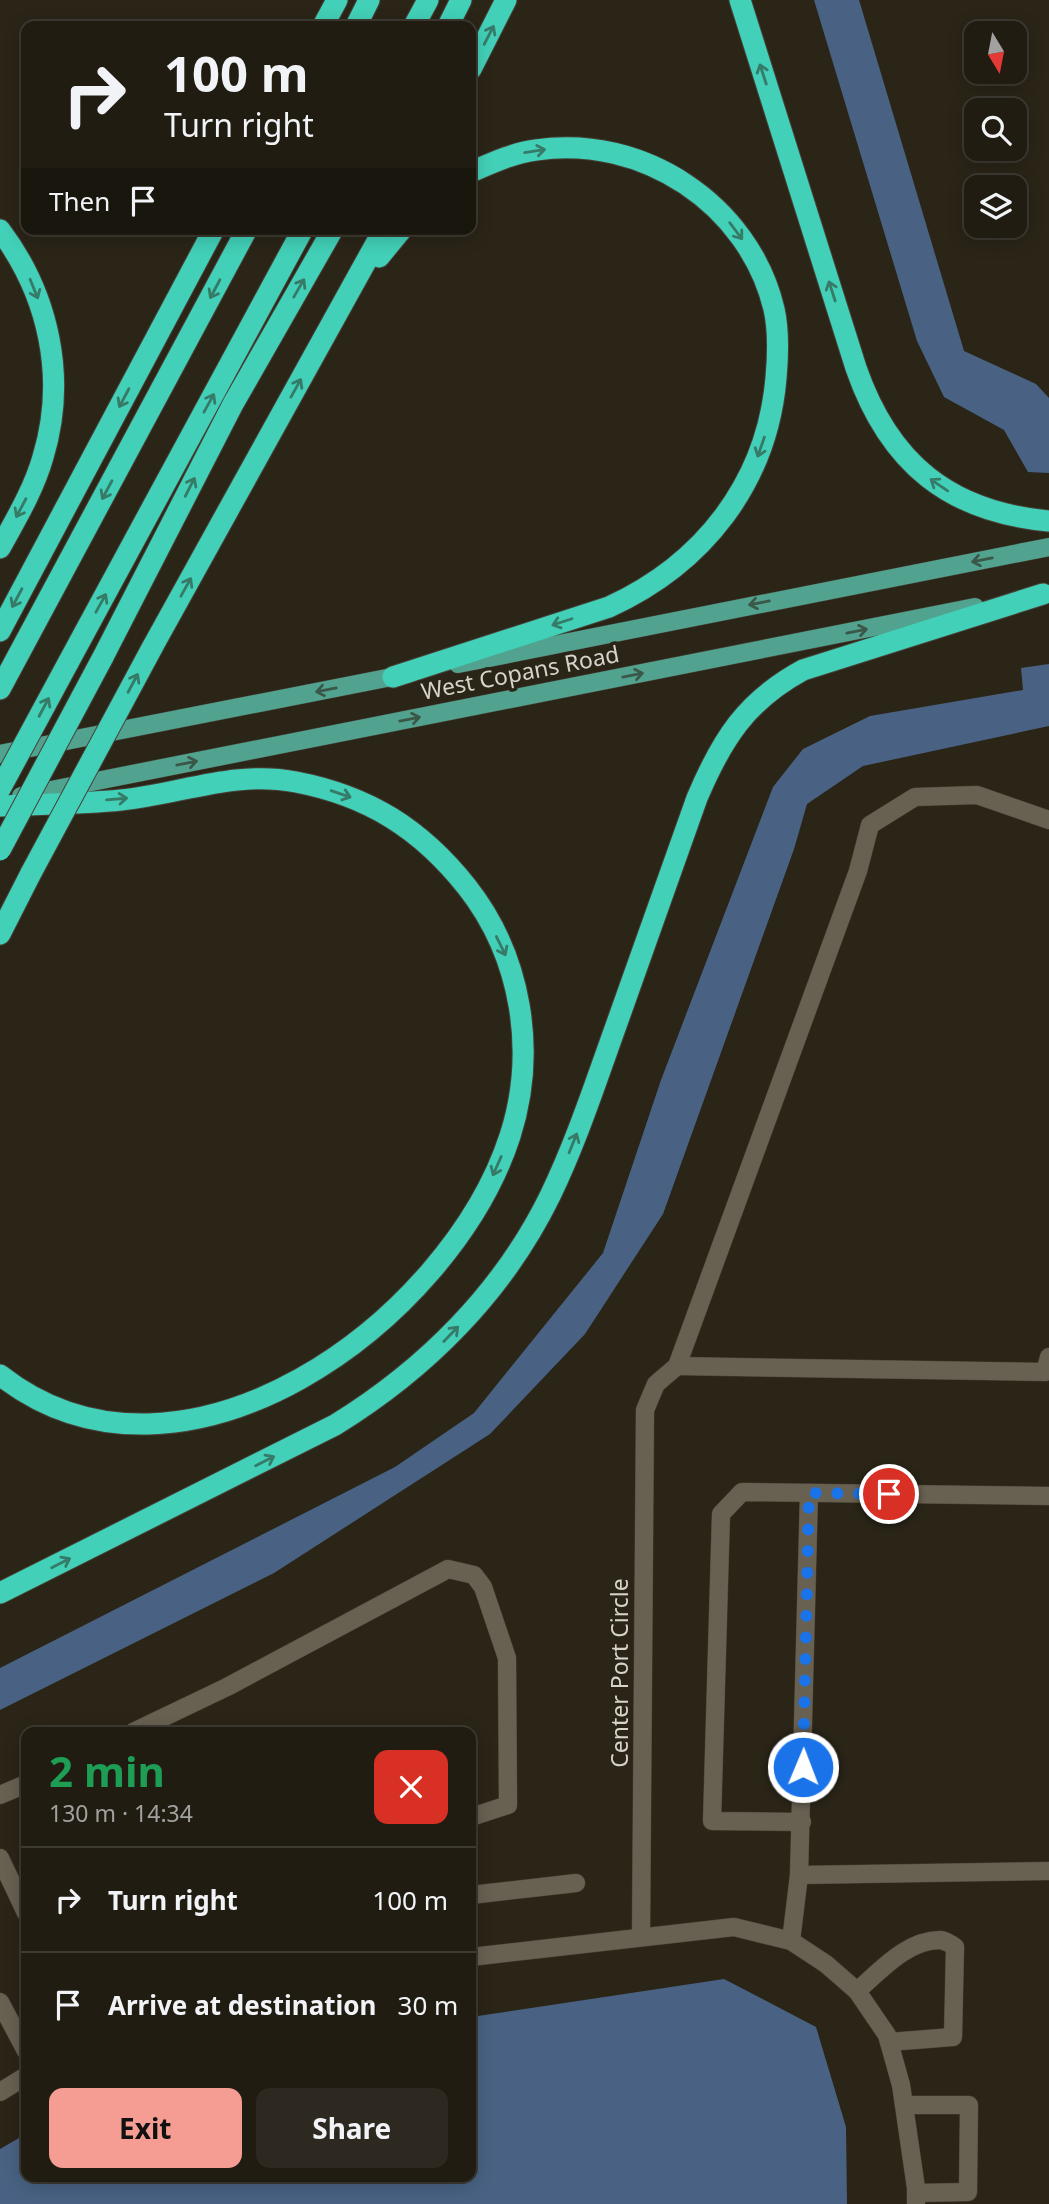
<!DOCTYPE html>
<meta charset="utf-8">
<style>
:root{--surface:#201c12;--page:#2d2920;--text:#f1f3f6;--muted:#a2a19f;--line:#3d3a32;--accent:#f59c93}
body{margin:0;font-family:"Noto Sans",sans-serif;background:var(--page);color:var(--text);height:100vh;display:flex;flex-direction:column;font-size:26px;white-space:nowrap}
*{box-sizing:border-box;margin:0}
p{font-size:23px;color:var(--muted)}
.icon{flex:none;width:38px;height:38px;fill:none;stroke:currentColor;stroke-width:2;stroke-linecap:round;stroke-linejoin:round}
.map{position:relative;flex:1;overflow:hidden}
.details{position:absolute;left:21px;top:1727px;width:455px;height:455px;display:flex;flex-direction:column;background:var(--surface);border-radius:14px;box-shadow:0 4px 18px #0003,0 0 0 2px var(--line)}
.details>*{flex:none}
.top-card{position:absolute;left:21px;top:21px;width:455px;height:214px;border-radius:14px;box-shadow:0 4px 18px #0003,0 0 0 2px var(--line);background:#201c12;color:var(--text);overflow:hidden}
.needle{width:46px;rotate:170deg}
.fabs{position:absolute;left:964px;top:21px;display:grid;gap:14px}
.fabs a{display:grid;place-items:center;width:63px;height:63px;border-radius:14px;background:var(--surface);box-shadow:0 4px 18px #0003,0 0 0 2px var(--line);font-size:35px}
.pin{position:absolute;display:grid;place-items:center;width:60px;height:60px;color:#fff;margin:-30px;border:4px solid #fff;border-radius:50%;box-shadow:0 2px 7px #0007}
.me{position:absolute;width:77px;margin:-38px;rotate:1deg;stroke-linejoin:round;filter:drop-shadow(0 0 5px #0008)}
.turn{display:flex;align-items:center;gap:24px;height:147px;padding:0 28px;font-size:32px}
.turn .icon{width:91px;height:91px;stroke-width:2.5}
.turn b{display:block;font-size:49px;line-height:60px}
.then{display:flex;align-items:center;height:66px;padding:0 28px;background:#0003;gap:14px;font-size:26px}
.round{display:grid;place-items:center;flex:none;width:74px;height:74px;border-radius:14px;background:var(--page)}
.overview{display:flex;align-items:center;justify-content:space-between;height:119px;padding:0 28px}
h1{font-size:42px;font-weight:700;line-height:52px;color:#1e9e55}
.button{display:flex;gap:14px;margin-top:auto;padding:14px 28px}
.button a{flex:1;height:80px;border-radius:14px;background:var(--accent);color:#111;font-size:28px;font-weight:700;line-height:80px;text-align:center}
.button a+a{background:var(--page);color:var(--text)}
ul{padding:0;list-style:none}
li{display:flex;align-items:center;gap:21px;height:105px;padding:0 28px;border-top:2px solid var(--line)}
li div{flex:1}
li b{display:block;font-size:26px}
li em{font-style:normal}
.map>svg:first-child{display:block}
.water{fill:#496283}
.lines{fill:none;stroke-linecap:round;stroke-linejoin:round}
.minor-casing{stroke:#474137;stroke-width:19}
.major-casing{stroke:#474137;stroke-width:19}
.highway-casing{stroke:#474137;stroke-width:23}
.minor{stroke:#686051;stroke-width:18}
.major{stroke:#51a38f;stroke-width:18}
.highway{stroke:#42d0b8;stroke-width:21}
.highway-bridge-casing{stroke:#474137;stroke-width:23;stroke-linecap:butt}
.highway-bridge{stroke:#42d0b8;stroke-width:21}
.oneway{stroke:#367a68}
.oneway2{stroke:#3a5748}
.route{stroke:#1a73e8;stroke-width:12;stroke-dasharray:0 21.6}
.labels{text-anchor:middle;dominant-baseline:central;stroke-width:7;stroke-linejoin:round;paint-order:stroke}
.street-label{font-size:23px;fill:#d7d3ca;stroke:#2b2518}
</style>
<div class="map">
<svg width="1049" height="2204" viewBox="0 0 1049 2204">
<rect width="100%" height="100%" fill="#2b2518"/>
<g class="water">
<polygon points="814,0 859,0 964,351 1036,384 1049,398 1049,473 1028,472 1004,430 944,397 917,341"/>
<polygon points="1049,664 1049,726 863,766 807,804 794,849 663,1214 585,1334 490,1434 274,1573 0,1710 0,1668 395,1467 474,1413 603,1253 661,1080 773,787 803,749 870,716 1023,690 1021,668"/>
<polygon points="724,1979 816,2027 846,2127 847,2204 0,2204 0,2149 26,2134 26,2177 471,2177 471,2017"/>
</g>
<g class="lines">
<defs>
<g id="minor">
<polyline points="677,1366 1045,1372 1049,1357"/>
<polyline points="133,1732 227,1687 448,1569 474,1575 483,1587 507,1658 508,1805 471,1817"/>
<polyline points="0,1795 26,1784"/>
<polyline points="802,1822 712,1821 721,1514 742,1492 1049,1496"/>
<polyline points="0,1858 26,1913"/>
<polyline points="799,1875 809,1493"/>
<polyline points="471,1895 576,1883"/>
<polyline points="641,1936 645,1410 656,1384 677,1366 858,871 870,825 915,797 977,795 1049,820"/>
<polyline points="791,1941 799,1875 1049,1871"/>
<polyline points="471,1957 734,1927 791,1941 826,1964 857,1991 887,2035 901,2085 916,2188 916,2204"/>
<path d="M 857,1991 C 880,1971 908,1939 941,1940 C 945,1941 951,1944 955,1947 L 953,2037 L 889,2042"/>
<polyline points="0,2002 26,2051"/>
<polyline points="0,2092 26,2076"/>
<polyline points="904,2105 969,2105 968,2192 916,2193"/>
</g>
<g id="major">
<polyline points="458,664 1049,547"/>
<polyline points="0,754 407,674"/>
<polyline points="21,796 975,607"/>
</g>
<g id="highway">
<path d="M 740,0 L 856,368 C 889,463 949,512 1049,521"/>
<polyline points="323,26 337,0"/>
<polyline points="356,26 369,0"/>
<polyline points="414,26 428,0"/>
<polyline points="448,26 461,0"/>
<polyline points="471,69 506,0"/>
<path d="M 0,230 C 49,295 67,378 43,457 C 34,489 16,519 0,548"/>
<polyline points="379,257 402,229"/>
<polyline points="0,631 214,229"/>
<polyline points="153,646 384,229"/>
<polyline points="103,657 233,404 333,229"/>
<polyline points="68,663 303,229"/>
<path d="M 393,677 L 609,607 C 703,564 767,483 776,378 C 778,356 779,331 774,309 C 749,204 642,134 536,150 C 513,153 492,163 471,172"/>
<polyline points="0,689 247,229"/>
<path d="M 0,806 C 40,804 81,804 121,800 C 181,794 234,770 296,782 C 369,796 421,829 467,887 C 522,957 537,1052 510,1136 C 450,1321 182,1518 0,1375"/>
<polyline points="0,934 31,873"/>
<path d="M 0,1593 L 335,1425 C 426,1369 503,1292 550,1196 C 577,1140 596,1081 617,1023 C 644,948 671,873 697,798 C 722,739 746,701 803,670 L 1043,594"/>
</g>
</defs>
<use href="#minor" class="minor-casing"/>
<use href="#major" class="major-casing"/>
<use href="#highway" class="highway-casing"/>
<use href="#minor" class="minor"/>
<use href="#major" class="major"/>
<use href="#highway" class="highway"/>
<defs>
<g id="highway-bridge">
<polyline points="0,789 68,663"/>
<polyline points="0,850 103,657"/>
<polyline points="31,873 153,646"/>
</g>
</defs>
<use href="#highway-bridge" class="highway-bridge-casing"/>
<use href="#highway-bridge" class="highway-bridge"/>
</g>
<defs><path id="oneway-shaft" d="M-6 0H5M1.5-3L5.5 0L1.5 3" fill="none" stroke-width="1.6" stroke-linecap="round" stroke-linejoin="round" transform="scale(1.75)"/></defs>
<g class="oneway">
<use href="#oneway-shaft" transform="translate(489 35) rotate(-63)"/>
<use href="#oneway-shaft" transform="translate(763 74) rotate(-108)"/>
<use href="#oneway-shaft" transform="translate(535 151) rotate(-9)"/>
<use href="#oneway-shaft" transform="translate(736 231) rotate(53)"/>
<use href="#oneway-shaft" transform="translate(299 288) rotate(-60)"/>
<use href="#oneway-shaft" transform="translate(34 289) rotate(68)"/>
<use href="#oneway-shaft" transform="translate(215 289) rotate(118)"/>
<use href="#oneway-shaft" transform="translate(832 291) rotate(-108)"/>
<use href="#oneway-shaft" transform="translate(296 388) rotate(-61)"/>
<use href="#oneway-shaft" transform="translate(124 398) rotate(118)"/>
<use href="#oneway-shaft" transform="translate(209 403) rotate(-61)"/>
<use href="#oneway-shaft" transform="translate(761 447) rotate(109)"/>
<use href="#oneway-shaft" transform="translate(939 485) rotate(-146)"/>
<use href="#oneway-shaft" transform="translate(190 487) rotate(-63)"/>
<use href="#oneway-shaft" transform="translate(107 490) rotate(118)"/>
<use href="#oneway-shaft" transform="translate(21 508) rotate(118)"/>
<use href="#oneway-shaft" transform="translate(186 587) rotate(-61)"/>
<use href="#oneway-shaft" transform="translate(17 598) rotate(118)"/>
<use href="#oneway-shaft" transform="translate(101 603) rotate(-61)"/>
<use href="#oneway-shaft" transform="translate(562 622) rotate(162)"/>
<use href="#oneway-shaft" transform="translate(133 683) rotate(-62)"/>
<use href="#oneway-shaft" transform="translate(44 707) rotate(-62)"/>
<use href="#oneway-shaft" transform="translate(341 794) rotate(19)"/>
<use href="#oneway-shaft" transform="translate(117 799) rotate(-5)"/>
<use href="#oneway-shaft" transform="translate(501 946) rotate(64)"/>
<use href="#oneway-shaft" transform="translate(573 1143) rotate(-68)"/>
<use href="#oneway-shaft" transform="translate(497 1166) rotate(114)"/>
<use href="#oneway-shaft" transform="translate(451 1334) rotate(-46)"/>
<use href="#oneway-shaft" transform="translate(265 1461) rotate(-27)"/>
<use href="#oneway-shaft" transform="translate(61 1563) rotate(-27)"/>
</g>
<g class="oneway2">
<use href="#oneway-shaft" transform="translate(982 560) rotate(169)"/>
<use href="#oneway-shaft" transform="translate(759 603) rotate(169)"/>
<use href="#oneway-shaft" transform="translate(857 631) rotate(-11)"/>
<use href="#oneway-shaft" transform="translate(633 675) rotate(-11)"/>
<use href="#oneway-shaft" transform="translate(326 690) rotate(169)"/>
<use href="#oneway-shaft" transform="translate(410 719) rotate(-11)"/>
<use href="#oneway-shaft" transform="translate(187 763) rotate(-11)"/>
</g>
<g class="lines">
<polyline class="route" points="803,1767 809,1493 889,1494"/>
</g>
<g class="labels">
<g class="street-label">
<text transform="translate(520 672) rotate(-11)">West Copans Road</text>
<text transform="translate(619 1673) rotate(-90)">Center Port Circle</text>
</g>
</g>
</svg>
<div class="fabs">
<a><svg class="needle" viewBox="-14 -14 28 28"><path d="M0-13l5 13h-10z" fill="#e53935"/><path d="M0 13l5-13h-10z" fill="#a2a19f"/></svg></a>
<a><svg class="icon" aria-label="search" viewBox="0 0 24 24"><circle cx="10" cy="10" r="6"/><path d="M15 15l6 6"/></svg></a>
<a><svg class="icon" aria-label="layers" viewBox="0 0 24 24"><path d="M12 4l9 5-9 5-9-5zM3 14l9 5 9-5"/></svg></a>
</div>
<div class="pin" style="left:889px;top:1494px;background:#d93025"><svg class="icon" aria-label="arrive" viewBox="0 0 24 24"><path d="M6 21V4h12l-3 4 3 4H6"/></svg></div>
<svg class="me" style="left:803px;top:1767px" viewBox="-20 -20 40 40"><circle r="17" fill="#1a73e8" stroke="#fff" stroke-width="3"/><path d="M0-11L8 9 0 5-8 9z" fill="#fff"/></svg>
<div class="top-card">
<div class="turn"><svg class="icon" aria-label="right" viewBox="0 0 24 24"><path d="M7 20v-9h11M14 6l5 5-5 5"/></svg><div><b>100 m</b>Turn right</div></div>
<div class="then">Then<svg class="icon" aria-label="arrive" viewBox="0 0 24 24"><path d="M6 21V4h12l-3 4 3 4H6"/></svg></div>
</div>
<section class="details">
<div class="overview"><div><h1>2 min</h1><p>130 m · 14:34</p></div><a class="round" style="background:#d93025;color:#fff"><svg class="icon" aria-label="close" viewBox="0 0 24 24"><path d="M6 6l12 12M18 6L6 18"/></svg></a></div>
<ul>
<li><svg class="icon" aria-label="right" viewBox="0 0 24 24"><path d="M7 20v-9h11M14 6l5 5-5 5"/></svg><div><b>Turn right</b></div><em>100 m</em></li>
<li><svg class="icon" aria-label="arrive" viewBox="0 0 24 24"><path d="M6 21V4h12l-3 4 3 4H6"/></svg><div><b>Arrive at destination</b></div><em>30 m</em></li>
</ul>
<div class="button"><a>Exit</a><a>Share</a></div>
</section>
</div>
